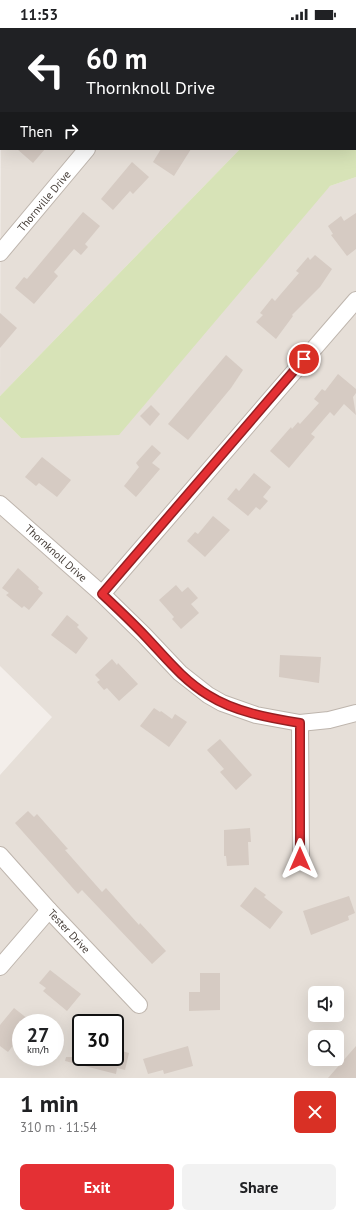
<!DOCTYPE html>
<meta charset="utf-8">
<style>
:root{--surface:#fff;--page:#f2f2f2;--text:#202124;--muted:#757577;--accent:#e43034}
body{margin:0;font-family:"PT Sans",sans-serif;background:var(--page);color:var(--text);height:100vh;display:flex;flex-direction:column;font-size:15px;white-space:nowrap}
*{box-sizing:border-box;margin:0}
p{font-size:13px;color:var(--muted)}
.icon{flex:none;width:22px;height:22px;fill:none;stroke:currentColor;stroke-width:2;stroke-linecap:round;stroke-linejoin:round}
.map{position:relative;height:1050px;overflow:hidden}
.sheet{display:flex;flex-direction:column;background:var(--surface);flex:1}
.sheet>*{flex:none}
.guide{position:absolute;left:0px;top:0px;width:356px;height:122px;box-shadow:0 4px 16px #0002;background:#202124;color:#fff;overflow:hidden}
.controls{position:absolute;left:308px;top:958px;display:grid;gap:8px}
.controls a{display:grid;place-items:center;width:36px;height:36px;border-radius:6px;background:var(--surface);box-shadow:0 4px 16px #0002;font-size:20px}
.speed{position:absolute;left:12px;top:986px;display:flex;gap:8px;font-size:20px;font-weight:700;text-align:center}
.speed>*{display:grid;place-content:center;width:52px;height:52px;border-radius:50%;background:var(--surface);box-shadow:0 4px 16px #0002;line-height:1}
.speed small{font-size:10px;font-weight:400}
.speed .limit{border:2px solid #111;border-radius:6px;background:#fff;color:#111}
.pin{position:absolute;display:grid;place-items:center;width:34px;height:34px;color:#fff;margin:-17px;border:2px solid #fff;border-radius:50%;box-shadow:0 1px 4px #0007}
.me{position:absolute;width:44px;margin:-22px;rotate:0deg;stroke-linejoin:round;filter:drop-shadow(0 0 3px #0008)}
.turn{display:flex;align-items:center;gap:14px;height:84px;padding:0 20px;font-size:18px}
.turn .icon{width:52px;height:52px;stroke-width:2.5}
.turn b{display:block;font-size:28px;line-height:34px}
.then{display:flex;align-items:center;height:38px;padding:0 20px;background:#0003;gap:8px;font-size:15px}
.round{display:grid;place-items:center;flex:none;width:42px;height:42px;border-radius:6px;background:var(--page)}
.summary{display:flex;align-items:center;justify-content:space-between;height:68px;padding:0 20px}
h1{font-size:24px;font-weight:700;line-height:30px}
.action{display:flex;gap:8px;margin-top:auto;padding:8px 20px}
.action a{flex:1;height:46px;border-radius:6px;background:var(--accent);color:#fff;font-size:16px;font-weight:700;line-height:46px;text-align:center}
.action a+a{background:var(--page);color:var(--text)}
.status{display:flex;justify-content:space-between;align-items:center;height:28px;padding:0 20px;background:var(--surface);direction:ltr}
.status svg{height:11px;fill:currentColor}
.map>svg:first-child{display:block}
.residential{fill:#e6dfd8;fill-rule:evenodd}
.green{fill:#d7e3b7}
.building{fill:#d6cbc3}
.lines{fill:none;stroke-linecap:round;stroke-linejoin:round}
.minor-casing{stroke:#beb5ad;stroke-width:18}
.minor{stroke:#fff;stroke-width:16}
.route-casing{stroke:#941f22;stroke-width:10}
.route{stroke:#e43034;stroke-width:7}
.labels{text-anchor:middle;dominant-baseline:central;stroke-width:3;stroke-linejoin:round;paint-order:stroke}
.street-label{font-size:11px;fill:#463e38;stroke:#fff}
</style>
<div class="status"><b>11:53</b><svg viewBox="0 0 49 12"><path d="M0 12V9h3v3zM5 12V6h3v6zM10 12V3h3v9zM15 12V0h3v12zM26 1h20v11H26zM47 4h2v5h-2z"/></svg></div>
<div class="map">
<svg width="356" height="1050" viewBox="0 0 356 1050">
<rect width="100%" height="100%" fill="#f3eeea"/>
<g class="residential">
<rect x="34" y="0" width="191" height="1"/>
<polygon points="1,56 1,121 240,121 0,368"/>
<path d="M 356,149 L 356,1050 L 0,1050 L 0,747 L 52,689 L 0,638 L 0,389 L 21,410 L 330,158 ZM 315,965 L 337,965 L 337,987 L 315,987 ZM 21,995 L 55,995 L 55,1029 L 21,1029 ZM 81,995 L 115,995 L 115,1029 L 81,1029 ZM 315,1009 L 337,1009 L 337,1031 L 315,1031 Z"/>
</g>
<polygon class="green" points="225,0 356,0 356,149 330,158 119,407 21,410 0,389 0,368 240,121 355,121 355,1"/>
<g class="building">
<polygon points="17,121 45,121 33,135"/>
<polygon points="161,121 191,121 174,148 153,134"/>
<polygon points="132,134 149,149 133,166 130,163 113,182 101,171"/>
<polygon points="83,184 100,198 85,216 88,219 81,227 74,221 54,244 58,248 34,276 15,260 24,249 27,251"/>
<polygon points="356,185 356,221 347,228 331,207 333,206 328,198 341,188 344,193"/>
<polygon points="315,227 332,241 320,259 292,287 293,288 276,311 256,294 263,287 260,285 272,270 275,273 280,267 299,245 296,243 308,229 310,232"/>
<polygon points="0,285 17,300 0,320"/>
<polygon points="226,327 243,342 231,360 188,412 168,396"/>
<polygon points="338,346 356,361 356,365 353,369 356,387 344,376 334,388 330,384 311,406 315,409 289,440 270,423 291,399 292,401 298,394 300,396 319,375 314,371 322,361 325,363"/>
<polygon points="151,377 160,386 150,398 140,388"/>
<polygon points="152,417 161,425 152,435 160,441 136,469 124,458 139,439 136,435"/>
<polygon points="42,429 71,452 57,469 39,455 36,458 25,449"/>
<polygon points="254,445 271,459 263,469 268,473 260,482 256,479 248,488 227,471 236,460 239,463"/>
<polygon points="213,488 230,502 205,529 187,513 195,504 198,506"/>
<polygon points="18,540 39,559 38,561 43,565 29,582 24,578 22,580 6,567 9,565 2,560"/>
<polygon points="176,557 182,564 188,559 198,570 191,576 199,585 181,601 172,591 174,589 159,572"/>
<polygon points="67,587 79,597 77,599 88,610 76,626 51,607"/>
<polygon points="280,627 321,629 319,655 279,649"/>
<polygon points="112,631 117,637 118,635 138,656 119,673 107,660 104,662 97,654 100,652 95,647"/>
<polygon points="154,680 160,684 161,683 172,691 175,686 187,694 169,719 140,698"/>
<polygon points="220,711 252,747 236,762 220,744 224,741 207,722"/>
<polygon points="28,783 34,789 37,786 68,821 65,822 102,864 106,860 139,897 140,895 166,923 152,936 82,862 78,866 15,795"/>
<polygon points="250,800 251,814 248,814 249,837 227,838 226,828 224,828 224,802"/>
<polygon points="255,859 266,867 264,869 283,884 270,901 240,878"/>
<polygon points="349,868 355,885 348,888 349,892 311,907 303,883"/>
<polygon points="50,942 81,966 67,983 43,963 46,960 39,955"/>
<polygon points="200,945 220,945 220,982 189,983 189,964 200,964"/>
<polygon points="14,980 33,995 21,995 21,1007 8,1024 0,1018 0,997"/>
<polygon points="188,1018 193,1038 164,1046 163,1042 148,1046 143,1031"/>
<polygon points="356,1018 356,1050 328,1050"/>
<polygon points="115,1021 129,1025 125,1042 117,1040 116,1046 65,1033 66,1029 115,1029"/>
</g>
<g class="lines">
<defs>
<g id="minor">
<polyline points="0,225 87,121"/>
<polyline points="0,476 102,566 144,607 180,645 208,667 222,675 256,687 300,695 329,692 356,685"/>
<polyline points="102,566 356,272"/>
<polyline points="300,695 301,831"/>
<polyline points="0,827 49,882 139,977"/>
<polyline points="0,939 49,882"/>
</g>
</defs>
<use href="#minor" class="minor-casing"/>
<use href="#minor" class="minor"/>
</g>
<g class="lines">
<defs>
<path id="route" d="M 300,831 L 300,695 C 269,690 235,684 208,667 C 183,652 165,629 146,609 C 132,594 117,580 102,566 L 304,331"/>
</defs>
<use href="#route" class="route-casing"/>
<use href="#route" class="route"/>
</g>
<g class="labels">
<g class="street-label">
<text transform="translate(44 173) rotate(-50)">Thornville Drive</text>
<text transform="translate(56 525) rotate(42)">Thornknoll Drive</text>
<text transform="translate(69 903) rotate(47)">Tester Drive</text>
</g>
</g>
</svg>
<div class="controls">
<a><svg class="icon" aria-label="sound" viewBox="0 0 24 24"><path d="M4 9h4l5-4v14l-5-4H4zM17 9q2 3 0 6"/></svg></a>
<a><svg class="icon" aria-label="search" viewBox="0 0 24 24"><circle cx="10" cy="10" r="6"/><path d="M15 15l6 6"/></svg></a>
</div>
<div class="speed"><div>27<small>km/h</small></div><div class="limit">30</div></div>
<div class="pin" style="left:304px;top:331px;background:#d93025"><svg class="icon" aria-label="arrive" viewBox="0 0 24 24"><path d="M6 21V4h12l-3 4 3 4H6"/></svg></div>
<svg class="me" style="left:300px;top:831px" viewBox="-20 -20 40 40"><path d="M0-17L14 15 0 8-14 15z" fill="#e43034" stroke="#fff" stroke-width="4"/></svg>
<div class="guide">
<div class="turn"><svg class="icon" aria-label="left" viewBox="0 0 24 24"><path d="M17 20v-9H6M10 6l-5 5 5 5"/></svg><div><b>60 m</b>Thornknoll Drive</div></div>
<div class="then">Then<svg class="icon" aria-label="right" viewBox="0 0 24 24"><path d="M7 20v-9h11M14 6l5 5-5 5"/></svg></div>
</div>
</div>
<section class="sheet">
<div class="summary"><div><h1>1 min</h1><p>310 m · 11:54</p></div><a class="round" style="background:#d93025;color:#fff"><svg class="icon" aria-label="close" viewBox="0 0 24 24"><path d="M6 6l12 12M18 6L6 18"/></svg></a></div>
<div class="action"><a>Exit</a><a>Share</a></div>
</section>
